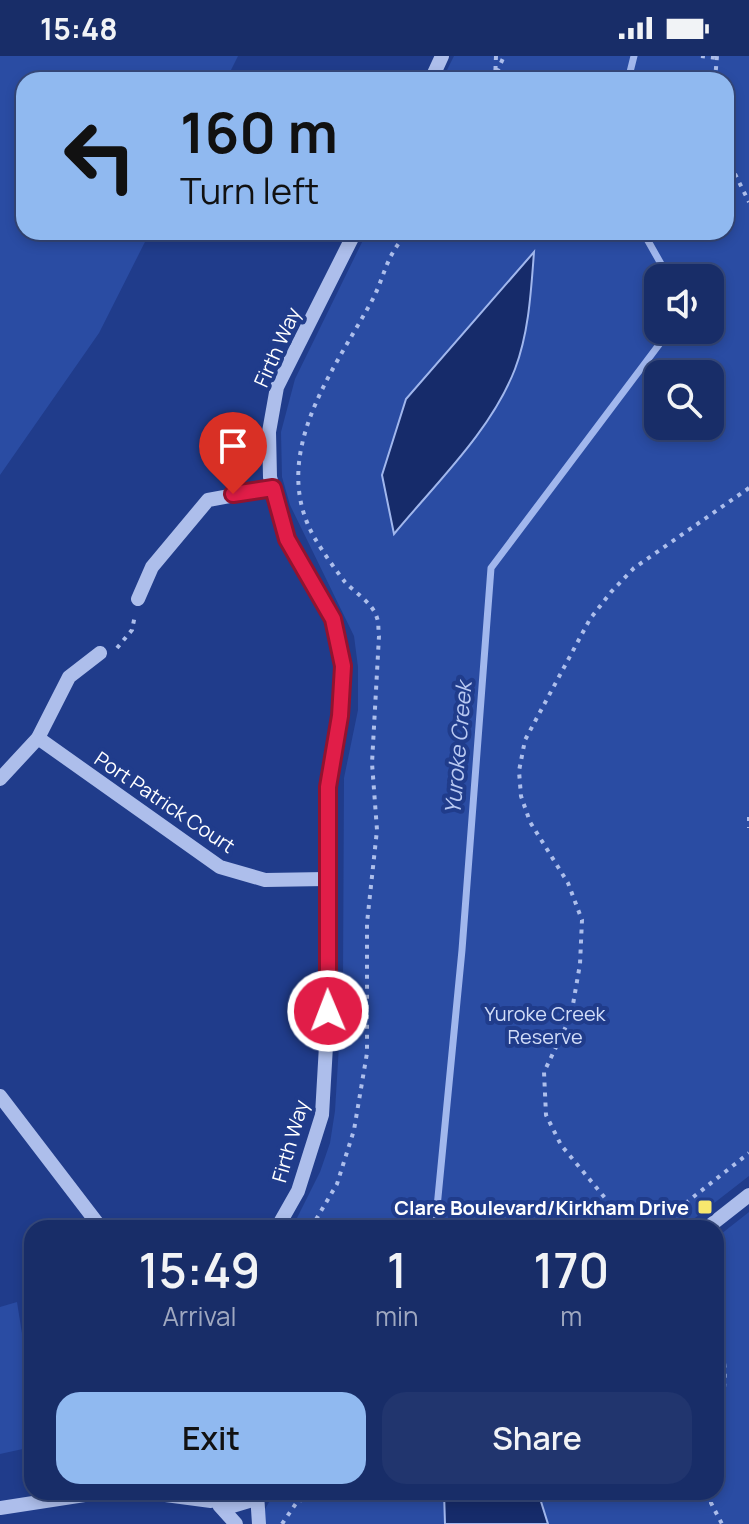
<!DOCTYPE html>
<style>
:root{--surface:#182d68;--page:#21356e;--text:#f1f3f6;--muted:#9fa8c0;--line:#36497c;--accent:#90b9f0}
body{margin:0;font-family:Manrope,sans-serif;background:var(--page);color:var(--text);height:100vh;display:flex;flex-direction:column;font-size:30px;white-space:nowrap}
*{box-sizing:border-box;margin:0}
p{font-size:26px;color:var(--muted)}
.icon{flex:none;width:44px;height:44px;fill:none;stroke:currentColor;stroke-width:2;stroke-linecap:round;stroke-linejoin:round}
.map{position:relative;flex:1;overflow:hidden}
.drawer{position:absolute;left:24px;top:1164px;width:700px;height:280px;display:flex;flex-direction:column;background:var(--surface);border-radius:24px;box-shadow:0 4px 12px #0003,0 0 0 2px var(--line)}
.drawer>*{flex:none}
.guide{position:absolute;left:16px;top:16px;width:718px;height:168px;border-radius:24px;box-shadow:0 4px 12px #0003,0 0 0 2px var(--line);background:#90b9f0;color:#111;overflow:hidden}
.buttons{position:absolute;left:644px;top:208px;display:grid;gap:16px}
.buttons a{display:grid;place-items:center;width:80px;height:80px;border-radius:16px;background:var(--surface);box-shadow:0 4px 12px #0003,0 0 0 2px var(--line);font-size:40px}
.pin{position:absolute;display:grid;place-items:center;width:68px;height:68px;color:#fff;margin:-82px -34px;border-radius:50% 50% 50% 0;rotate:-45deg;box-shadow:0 0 8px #0007}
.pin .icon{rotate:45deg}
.me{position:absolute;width:88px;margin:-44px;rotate:359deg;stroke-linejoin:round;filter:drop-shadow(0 0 6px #0008)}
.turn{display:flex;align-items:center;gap:28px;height:168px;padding:0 32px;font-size:36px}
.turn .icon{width:104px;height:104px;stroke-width:2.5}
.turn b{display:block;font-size:56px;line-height:68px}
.eta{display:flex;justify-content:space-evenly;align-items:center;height:136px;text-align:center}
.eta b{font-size:48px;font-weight:600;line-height:56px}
.primary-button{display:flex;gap:16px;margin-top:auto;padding:16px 32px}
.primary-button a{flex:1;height:92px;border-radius:24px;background:var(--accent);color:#111;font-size:32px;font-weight:600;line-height:92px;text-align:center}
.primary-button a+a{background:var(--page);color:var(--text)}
.status{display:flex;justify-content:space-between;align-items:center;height:56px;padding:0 40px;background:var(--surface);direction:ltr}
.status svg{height:22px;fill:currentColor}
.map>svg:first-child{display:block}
.green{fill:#2a4ca3;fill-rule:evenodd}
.water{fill:#162b6a;stroke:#a1b7ed;stroke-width:2}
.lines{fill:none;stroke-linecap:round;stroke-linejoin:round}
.stream{stroke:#a1b7ed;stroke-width:7}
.path{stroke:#adbeeb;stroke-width:4;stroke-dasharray:4 6;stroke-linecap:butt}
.minor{stroke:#adbeeb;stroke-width:14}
.route-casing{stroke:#92132f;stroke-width:20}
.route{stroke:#e11d48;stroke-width:14}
.poi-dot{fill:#f8e86e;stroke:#203c8b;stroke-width:3}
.labels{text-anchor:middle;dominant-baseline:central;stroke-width:8;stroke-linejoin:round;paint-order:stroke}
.street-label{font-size:20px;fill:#fff;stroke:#203c8b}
.park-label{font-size:20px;fill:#d2ddf8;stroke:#203c8b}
.poi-label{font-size:20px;font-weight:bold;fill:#fff;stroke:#203c8b;text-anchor:end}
.water-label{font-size:22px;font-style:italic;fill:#b9c9f2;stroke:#203c8b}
</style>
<div class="status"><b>15:48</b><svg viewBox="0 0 49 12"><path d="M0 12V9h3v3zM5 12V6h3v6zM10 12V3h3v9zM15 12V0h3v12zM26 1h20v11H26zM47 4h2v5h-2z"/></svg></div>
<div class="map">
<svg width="749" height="1468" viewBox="0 0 749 1468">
<rect width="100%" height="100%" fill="#203c8b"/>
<g class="green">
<polygon points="0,0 238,0 226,24 24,24 24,176 150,176 99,277 0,419"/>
<path d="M 454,0 L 749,0 L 749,1120 L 682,1172 L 292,1172 L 320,1116 L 330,1087 L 335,1055 L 343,923 L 344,722 L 358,654 L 358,611 L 354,580 L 290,449 L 282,421 L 281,376 L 295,323 L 367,176 L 726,176 L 726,24 L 442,24 ZM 658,222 L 710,222 L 710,274 L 658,274 ZM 658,318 L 710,318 L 710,370 L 658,370 Z"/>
<polygon points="749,1156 749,1468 265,1468 265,1453 275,1436 716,1436 716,1182"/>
<polygon points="17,1246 32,1341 32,1391 0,1398 0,1251"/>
</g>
<g class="water">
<path d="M 534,196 C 531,235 529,276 515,313 C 491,375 436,427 394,478 L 382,419 L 406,343 Z"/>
<polygon points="444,1436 538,1436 548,1468 445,1468"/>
</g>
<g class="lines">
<g class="stream">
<polyline points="628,24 634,0"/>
<polyline points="643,176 669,222"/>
<polyline points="435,1172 462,894 491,512 670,274"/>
</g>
<g class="path">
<polyline points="701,0 717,2"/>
<polyline points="497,16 504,0"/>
<polyline points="495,24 496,0"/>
<polyline points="715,24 717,0"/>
<polyline points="726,100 749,146"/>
<polyline points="117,592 132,574 135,559"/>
<polyline points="749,761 749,772"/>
<path d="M 311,1172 L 337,1128 L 354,1074 L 367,997 L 367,867 L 377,774 L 372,707 L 379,580 C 378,574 379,567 377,562 C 373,547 355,537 345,526 C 334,512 323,496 314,481 C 269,400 331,318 369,250 C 386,221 383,203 408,176"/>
<polyline points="630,1172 561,1089 546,1059 544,1016 571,960 580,908 582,864 568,827 530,766 521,740 519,715 525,684 590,563 611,536 634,512 749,432"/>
<polyline points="654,1172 749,1097"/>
<path d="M 716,1279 C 732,1308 722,1349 716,1380"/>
<polyline points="711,1436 711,1447 722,1468"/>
<polyline points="282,1468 297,1446 319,1436"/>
</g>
<g class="minor">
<polyline points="431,24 442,0"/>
<polyline points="138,543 152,511 208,444 273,432"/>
<polyline points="38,682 220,811 265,824 326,823"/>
<polyline points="0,723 38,682 69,621 100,597"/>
<polyline points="0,1040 101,1172"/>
<polyline points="277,1172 298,1135 322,1059 328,955 328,731 340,660 343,610 333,563 287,483 270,421 269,376 277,331 355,176"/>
<polyline points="707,1172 749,1139"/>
<polyline points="143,1436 211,1445"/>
<polyline points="257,1438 259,1468"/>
<polyline points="207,1440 229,1451 249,1445 258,1436"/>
<polyline points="219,1449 236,1468"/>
<polyline points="0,1452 104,1436"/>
</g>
</g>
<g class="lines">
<defs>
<polyline id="route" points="233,438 273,432 287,483 333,563 343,610 340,660 328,731 328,955"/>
</defs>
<use href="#route" class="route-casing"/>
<use href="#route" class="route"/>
</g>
<rect class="poi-dot" x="697" y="1143" width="16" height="16" rx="4"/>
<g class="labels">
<g class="street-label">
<text transform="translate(277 291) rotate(-66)">Firth Way</text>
<text transform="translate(165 746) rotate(34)">Port Patrick Court</text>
<text transform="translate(290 1085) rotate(-74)">Firth Way</text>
</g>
<g class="park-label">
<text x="545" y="957">Yuroke Creek<tspan x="545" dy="23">Reserve</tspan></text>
</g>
<g class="poi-label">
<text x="689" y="1151">Clare Boulevard/Kirkham Drive</text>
</g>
<g class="water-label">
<text transform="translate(458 692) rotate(-85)">Yuroke Creek</text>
</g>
</g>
</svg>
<div class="buttons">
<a><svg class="icon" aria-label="sound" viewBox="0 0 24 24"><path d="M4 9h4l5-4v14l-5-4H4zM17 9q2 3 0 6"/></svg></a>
<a><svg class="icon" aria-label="search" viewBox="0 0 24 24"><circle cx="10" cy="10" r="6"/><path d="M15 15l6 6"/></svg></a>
</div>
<div class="pin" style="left:233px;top:438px;background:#d93025"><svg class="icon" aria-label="arrive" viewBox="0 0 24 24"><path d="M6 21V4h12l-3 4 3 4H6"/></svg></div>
<svg class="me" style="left:328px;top:955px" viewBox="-20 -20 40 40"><circle r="17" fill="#e11d48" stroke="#fff" stroke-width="3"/><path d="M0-11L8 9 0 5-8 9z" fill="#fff"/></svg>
<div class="guide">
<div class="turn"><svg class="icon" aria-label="left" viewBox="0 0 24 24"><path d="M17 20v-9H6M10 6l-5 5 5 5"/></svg><div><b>160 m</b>Turn left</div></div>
</div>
<section class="drawer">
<div class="eta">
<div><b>15:49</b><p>Arrival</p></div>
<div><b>1</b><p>min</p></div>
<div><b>170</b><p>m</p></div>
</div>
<div class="primary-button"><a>Exit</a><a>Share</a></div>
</section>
</div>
